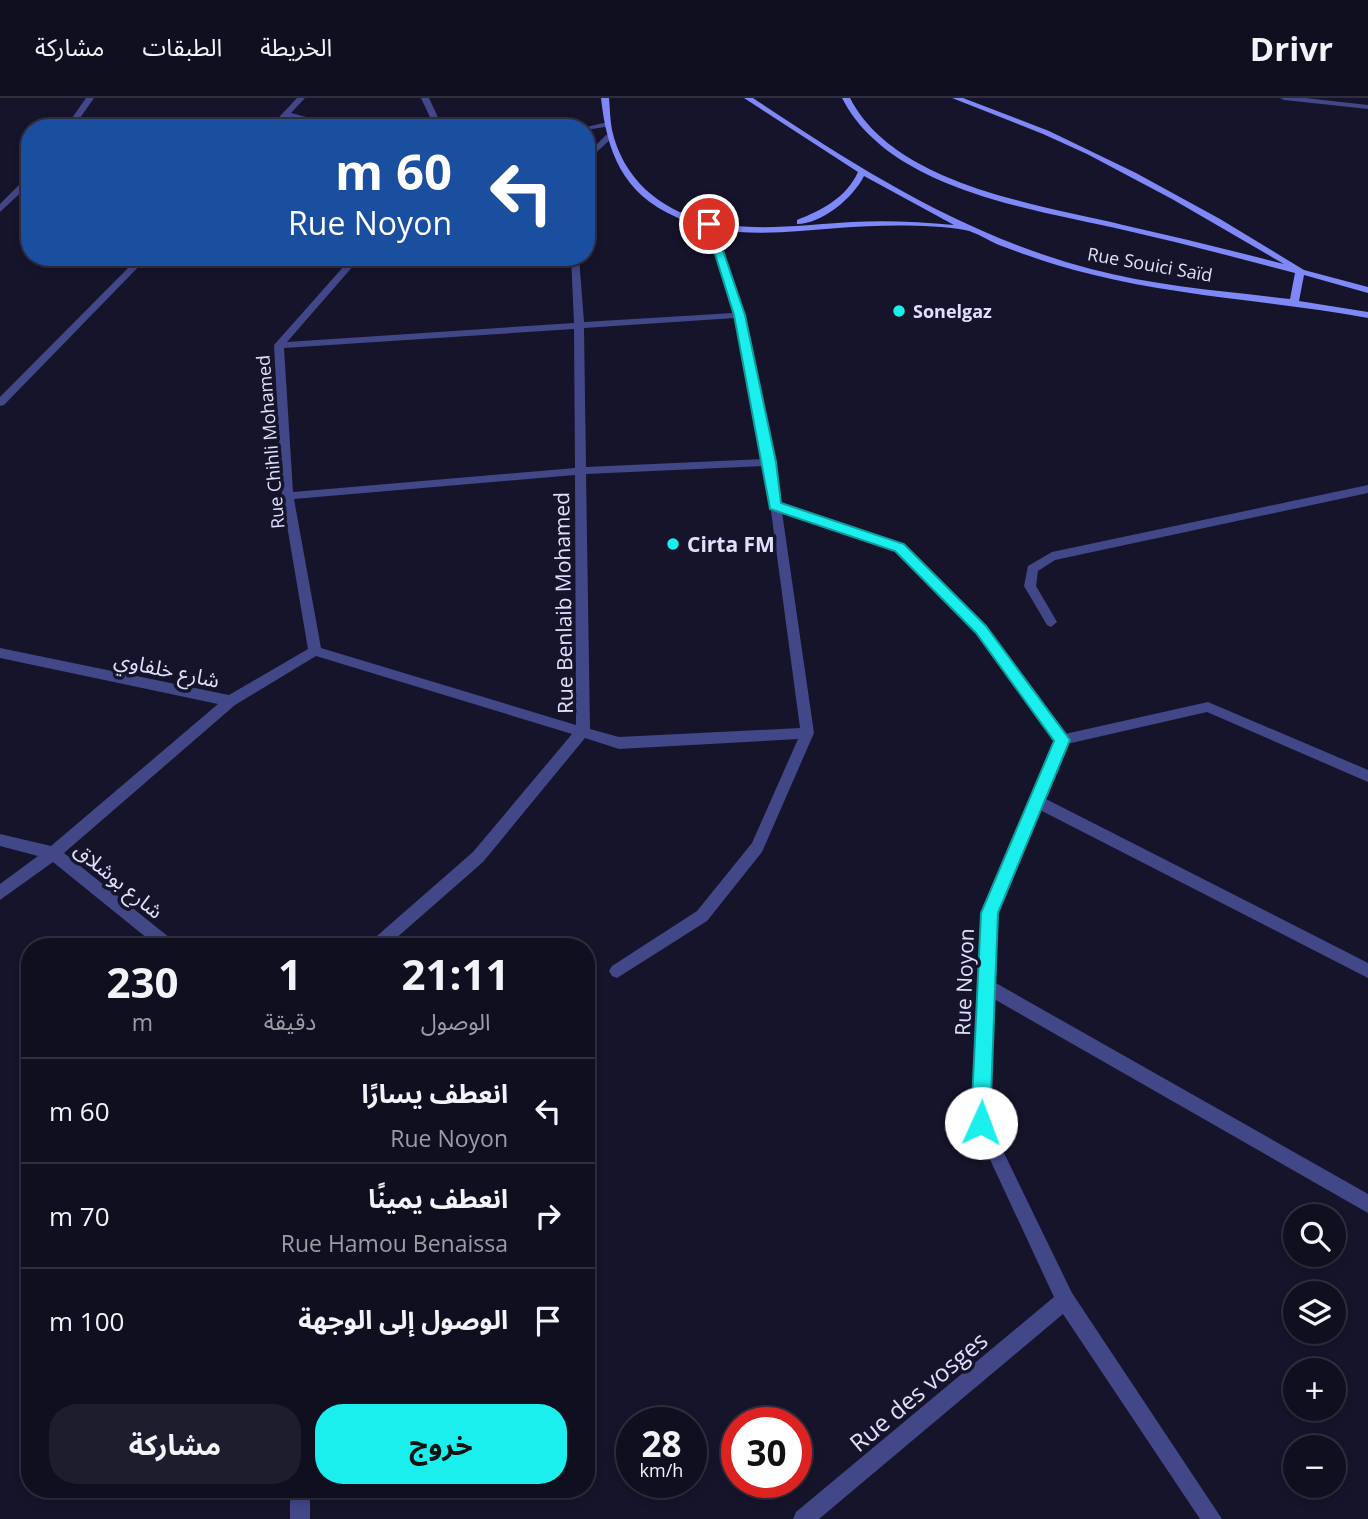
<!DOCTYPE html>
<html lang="ar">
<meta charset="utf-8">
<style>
:root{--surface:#100f20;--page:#1e1d2d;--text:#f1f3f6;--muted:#9c9ca5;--line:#302f3e;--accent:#1aefed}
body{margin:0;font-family:"Open Sans","Noto Sans Arabic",sans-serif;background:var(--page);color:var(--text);direction:rtl;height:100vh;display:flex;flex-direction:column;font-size:26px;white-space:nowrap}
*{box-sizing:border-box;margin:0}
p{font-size:23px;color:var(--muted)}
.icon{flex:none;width:38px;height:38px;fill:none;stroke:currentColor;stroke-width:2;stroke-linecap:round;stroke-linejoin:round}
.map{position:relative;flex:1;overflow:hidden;direction:ltr}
.panel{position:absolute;left:21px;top:840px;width:574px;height:560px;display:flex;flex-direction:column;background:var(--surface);border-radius:28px;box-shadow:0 4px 10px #0003,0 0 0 2px var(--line);direction:rtl}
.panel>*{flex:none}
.top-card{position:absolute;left:21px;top:21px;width:574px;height:147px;border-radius:28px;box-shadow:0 4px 10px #0003,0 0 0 2px var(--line);direction:rtl;background:#1a4fa0;color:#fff;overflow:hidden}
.buttons{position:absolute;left:1283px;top:1106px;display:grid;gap:14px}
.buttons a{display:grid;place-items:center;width:63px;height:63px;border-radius:50%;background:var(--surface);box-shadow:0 4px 10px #0003,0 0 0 2px var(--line);font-size:35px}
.speed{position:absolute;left:616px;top:1309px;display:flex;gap:14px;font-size:35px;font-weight:700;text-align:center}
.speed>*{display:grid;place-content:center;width:91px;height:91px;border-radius:50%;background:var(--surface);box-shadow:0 4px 10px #0003,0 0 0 2px var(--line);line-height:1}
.speed small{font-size:18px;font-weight:400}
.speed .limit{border:10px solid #d22;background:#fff;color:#111}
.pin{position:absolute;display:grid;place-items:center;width:60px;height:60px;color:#fff;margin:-30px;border:4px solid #fff;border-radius:50%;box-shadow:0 2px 7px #0007}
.me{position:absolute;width:77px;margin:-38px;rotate:2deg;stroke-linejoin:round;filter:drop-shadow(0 0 5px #0008)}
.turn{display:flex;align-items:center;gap:24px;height:147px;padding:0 28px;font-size:32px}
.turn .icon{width:91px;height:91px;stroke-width:2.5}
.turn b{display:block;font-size:49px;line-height:60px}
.eta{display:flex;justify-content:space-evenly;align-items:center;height:119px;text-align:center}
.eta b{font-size:42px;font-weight:700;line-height:49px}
.button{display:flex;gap:14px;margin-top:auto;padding:14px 28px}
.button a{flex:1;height:80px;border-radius:28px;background:var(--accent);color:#111;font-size:28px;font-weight:700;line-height:80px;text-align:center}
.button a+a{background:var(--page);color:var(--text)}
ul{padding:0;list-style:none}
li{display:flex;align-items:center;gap:21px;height:105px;padding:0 28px;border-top:2px solid var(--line)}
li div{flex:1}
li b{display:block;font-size:26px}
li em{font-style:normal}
header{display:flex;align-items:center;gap:42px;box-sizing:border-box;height:98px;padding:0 35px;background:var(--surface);border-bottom:2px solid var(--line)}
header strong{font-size:33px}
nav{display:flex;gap:38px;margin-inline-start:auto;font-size:24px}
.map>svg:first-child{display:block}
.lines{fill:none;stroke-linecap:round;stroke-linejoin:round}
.street{fill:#424787;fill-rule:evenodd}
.secondary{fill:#7e88f6;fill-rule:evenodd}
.route{fill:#1aefed;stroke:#119b9a;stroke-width:2}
.poi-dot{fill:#1aefed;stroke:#15142b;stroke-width:2.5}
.labels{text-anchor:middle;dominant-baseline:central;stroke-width:7;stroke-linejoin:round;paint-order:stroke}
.far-street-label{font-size:18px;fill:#e0e0fd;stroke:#15142b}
.far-poi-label{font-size:18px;font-weight:bold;fill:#e0e0fd;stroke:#15142b;text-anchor:start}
.poi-label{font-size:21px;font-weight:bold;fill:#e0e0fd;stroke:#15142b;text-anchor:start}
.street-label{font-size:21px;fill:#e0e0fd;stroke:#15142b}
.near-street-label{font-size:24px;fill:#e0e0fd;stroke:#15142b}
</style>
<header>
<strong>Drivr</strong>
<nav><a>الخريطة</a><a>الطبقات</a><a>مشاركة</a></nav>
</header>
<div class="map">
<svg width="1368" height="1421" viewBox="0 0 1368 1421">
<rect width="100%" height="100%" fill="#15142b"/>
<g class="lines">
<g class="street">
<polygon points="86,0 94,0 73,30 65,30"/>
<polygon points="297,0 305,0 291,15 348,30 334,30 288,19 278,30 269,30"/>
<polygon points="421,0 429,0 443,30 435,30"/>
<polygon points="1280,0 1305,0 1368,7 1368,11 1284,2"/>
<polygon points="608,24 611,24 611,28 586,32 586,30 582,30"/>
<polygon points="606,37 613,39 586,64 586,57"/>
<polygon points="27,79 30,79 30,86 0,114 0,106"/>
<path d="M 709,123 L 713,126 L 744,217 L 775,364 L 781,405 L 904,447 L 985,529 L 1065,636 L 1208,604 L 1368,672 L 1368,684 L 1207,614 L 1067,646 L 1044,700 L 1368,865 L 1368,880 L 1040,712 L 996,815 L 994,884 L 1368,1096 L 1368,1115 L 994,901 L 989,1024 L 1072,1195 L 1222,1421 L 1200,1421 L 1063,1216 L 819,1421 L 793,1421 L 796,1414 L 1054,1199 L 973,1025 L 982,815 L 1055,643 L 977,535 L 896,453 L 782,414 L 814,635 L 762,754 L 707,823 L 617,880 L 612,878 L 609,873 L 612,868 L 697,813 L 752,745 L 798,641 L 619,651 L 585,640 L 483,764 L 386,849 L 367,849 L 370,844 L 473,754 L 572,636 L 316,558 L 235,607 L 64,755 L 175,844 L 178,849 L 158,849 L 53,764 L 0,802 L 0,786 L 38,758 L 0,748 L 0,736 L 51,748 L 218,606 L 0,560 L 0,550 L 229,597 L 308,551 L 282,398 L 274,247 L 352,159 L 361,159 L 287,244 L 574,225 L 571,159 L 579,159 L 584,224 L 733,215 L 705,126 ZM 735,220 L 764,361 L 586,369 L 584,230 ZM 574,231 L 575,370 L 293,394 L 284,250 ZM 765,368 L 800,630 L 619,639 L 590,631 L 586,376 ZM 575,377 L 576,627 L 321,550 L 294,401 Z"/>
<polygon points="139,159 148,159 4,307 0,308 0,299"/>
<polygon points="1368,387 1368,395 1055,462 1038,473 1036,488 1057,524 1051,529 1047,527 1024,488 1028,468 1052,454"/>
<rect x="290" y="1391" width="20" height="30"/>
</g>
<path class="secondary" d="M 601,0 L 609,0 C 610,11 610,22 612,32 C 617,55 629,76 646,92 C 703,143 782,128 852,124 C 886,122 920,124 954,127 L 864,78 C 853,100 822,126 797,126 L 797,122 C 822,112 846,100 858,74 L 744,0 L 753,0 C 859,71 965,138 1091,171 C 1155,188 1223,193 1290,201 L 1295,175 C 1238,160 1181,145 1124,132 C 1032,111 889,92 842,0 L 850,0 C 895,87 1036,106 1123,127 C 1177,139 1230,152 1284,166 L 1172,101 L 1087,56 L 1043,36 L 952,0 L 963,0 L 1049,33 L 1136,75 L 1220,121 L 1304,172 L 1368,189 L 1368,195 L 1304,177 L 1299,203 L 1368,214 L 1368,220 C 1276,203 1181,199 1090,176 C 1059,169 1029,158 999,147 C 989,143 976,134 965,132 C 927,126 877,127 838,130 C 784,134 726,142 676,119 C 622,95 607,54 601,0 Z"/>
</g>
<polygon class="route" points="705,124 714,126 745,217 776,364 781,405 904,446 986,528 1070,642 998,815 990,1025 987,1031 981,1034 974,1031 971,1025 981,815 1054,643 976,535 895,453 770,411 734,217"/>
<g class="poi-dot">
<circle cx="899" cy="213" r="7"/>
<circle cx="673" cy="446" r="7"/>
</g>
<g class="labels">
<g class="far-street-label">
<text transform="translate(1150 166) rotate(10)">Rue Souici Saïd</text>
<text transform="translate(270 344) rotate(-95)">Rue Chihli Mohamed</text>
</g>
<g class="far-poi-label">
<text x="913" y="213">Sonelgaz</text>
</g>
<g class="poi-label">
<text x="687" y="446">Cirta FM</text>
</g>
<g class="street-label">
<text transform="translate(563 505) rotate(-91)">Rue Benlaib Mohamed</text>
<text transform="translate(167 571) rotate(12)">شارع خلفاوي</text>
<text transform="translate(119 782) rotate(39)">شارع بوشلاق</text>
<text transform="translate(964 884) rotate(-88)">Rue Noyon</text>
</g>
<g class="near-street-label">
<text transform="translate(918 1293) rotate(-40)">Rue des vosges</text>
</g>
</g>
</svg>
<div class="buttons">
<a><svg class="icon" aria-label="search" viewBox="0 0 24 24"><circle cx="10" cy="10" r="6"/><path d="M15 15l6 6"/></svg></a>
<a><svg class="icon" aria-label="layers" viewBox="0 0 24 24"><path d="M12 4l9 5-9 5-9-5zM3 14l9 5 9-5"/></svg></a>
<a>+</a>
<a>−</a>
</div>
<div class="speed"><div>28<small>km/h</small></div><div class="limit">30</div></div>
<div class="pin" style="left:709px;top:126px;background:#d93025"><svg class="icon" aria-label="arrive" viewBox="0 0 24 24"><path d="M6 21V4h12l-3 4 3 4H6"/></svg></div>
<svg class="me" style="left:981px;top:1025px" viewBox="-20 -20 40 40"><circle r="19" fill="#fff"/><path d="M0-13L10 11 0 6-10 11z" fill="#1aefed"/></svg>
<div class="top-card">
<div class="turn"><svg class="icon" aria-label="left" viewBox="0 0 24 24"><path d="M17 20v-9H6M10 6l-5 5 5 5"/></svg><div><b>60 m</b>Rue Noyon</div></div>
</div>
<section class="panel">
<div class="eta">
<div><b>21:11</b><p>الوصول</p></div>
<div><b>1</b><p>دقيقة</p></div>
<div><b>230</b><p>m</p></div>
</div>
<ul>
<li><svg class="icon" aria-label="left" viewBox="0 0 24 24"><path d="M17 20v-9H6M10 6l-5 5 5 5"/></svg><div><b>انعطف يسارًا</b><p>Rue Noyon</p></div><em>60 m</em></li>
<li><svg class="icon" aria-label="right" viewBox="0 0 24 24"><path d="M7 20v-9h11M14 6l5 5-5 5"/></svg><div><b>انعطف يمينًا</b><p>Rue Hamou Benaissa</p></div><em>70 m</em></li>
<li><svg class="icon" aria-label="arrive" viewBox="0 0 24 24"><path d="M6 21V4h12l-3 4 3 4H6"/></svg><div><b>الوصول إلى الوجهة</b></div><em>100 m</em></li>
</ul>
<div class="button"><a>خروج</a><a>مشاركة</a></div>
</section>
</div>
